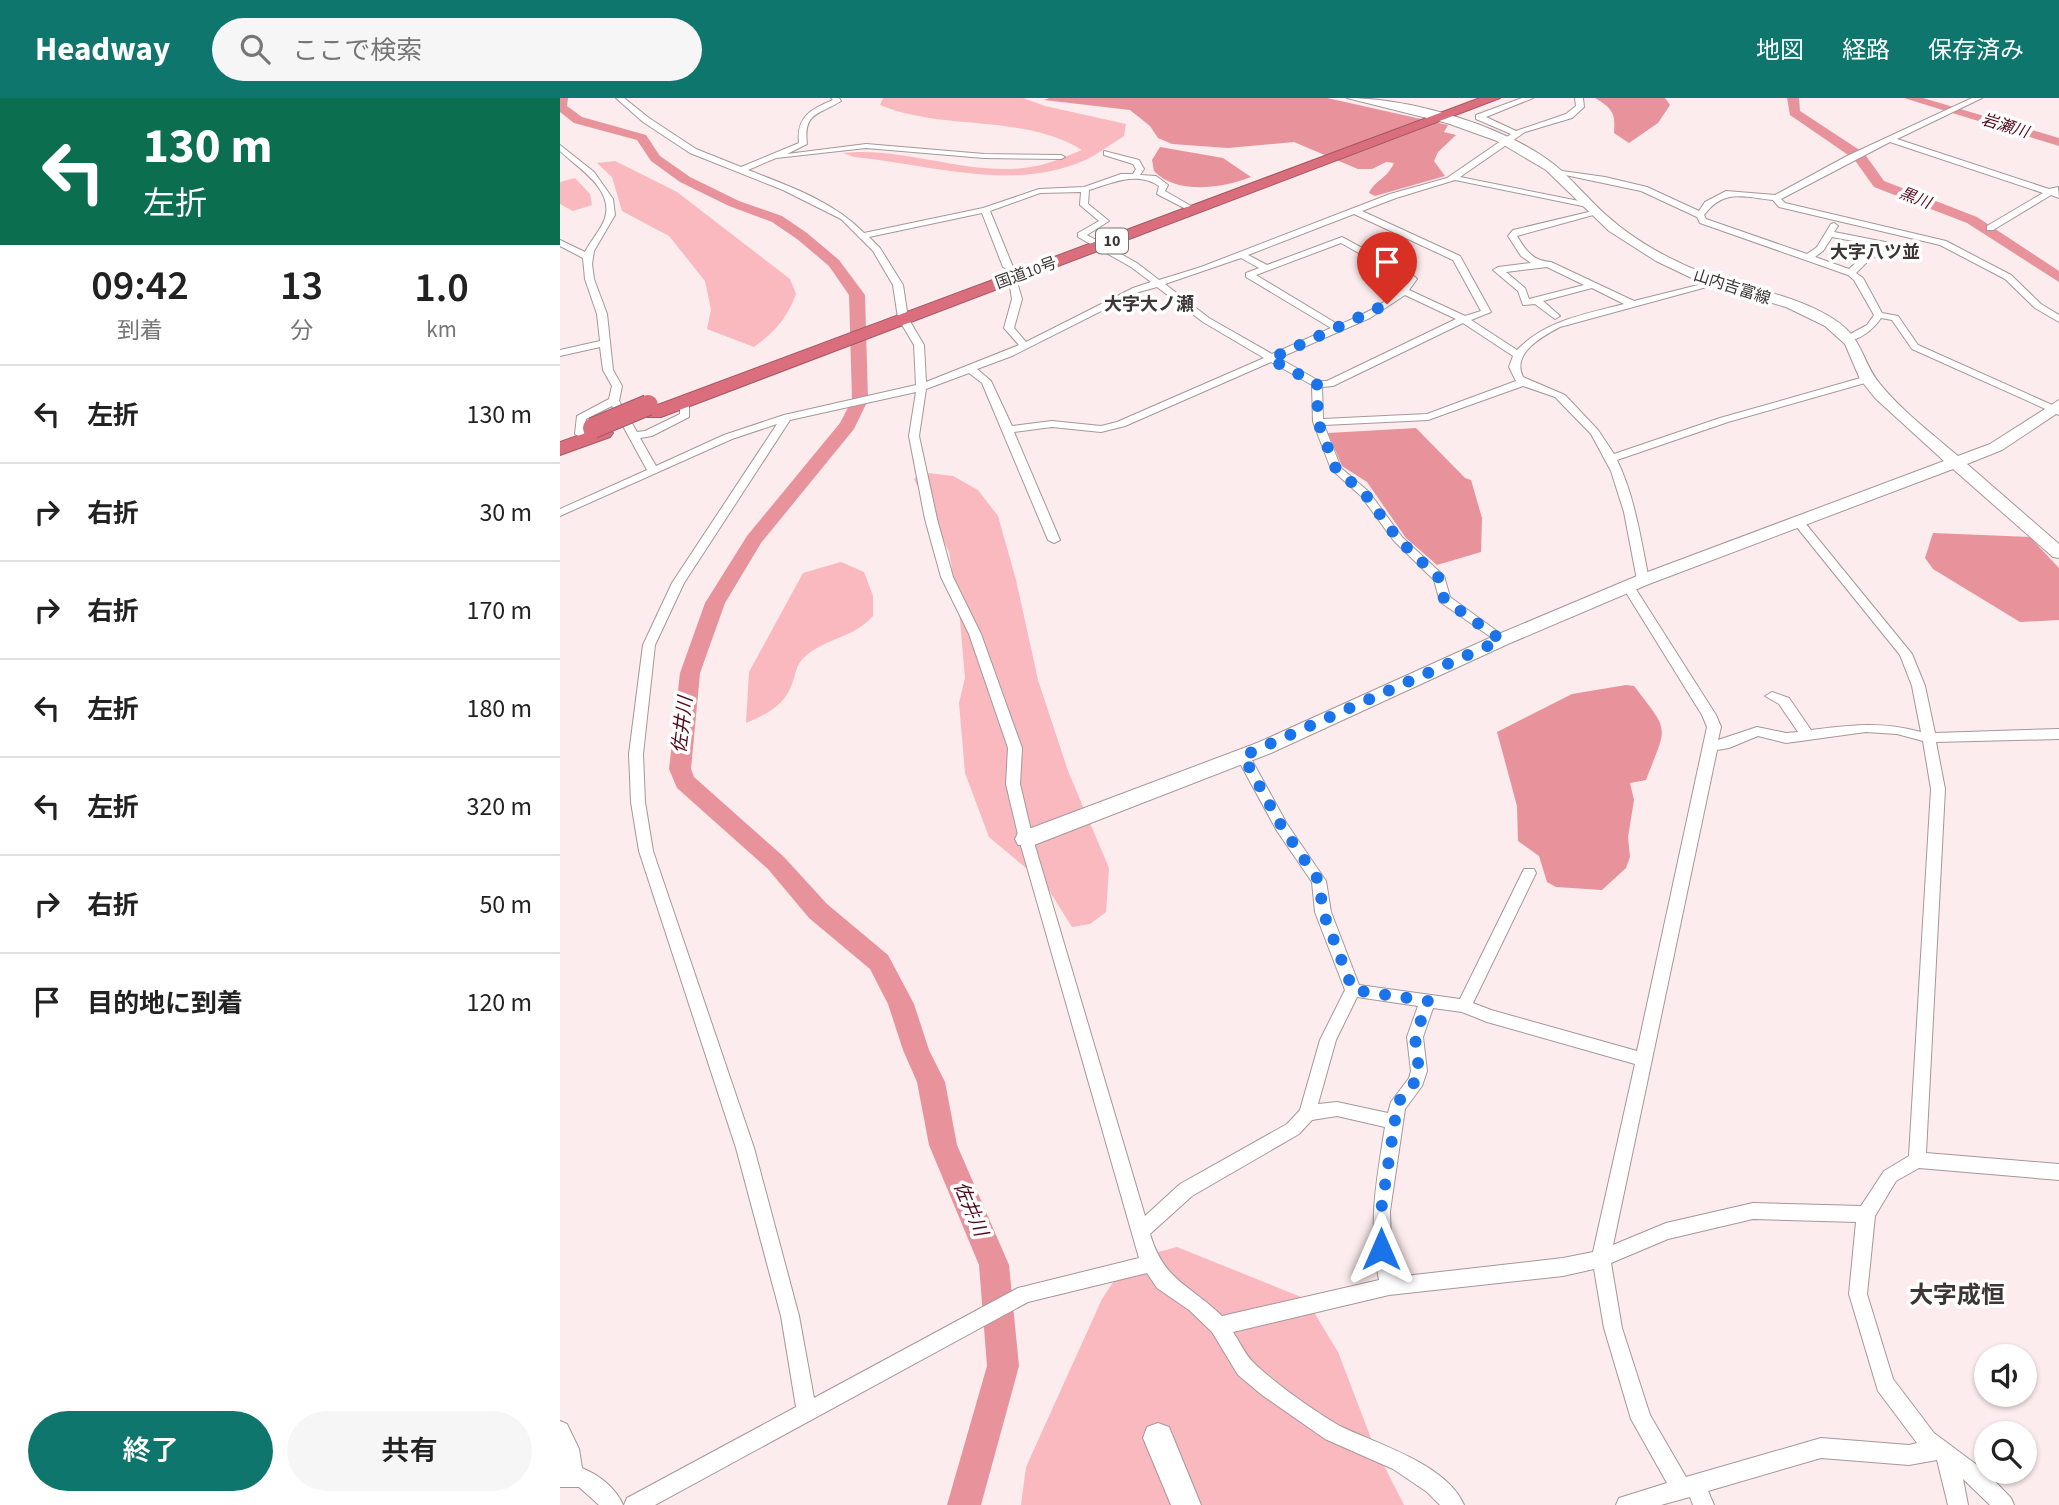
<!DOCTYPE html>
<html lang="ja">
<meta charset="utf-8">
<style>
:root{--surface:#fff;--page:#f6f6f6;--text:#222;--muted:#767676;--line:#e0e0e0;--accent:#0f766e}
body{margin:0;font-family:"Source Sans 3","Noto Sans JP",sans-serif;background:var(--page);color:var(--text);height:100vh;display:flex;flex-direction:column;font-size:26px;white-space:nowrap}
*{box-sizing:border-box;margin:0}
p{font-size:23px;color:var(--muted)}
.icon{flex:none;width:38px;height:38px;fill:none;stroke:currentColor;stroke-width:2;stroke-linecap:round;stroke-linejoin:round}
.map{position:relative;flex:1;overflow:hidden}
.panel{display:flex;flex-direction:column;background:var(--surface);width:560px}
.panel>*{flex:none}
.guide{background:#0b6e4f;color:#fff;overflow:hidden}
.tools{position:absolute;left:1414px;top:1246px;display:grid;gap:14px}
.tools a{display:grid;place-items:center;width:63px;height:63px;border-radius:50%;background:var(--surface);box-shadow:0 2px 5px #0004;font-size:35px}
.pin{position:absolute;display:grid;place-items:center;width:60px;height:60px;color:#fff;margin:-72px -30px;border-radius:50% 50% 50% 0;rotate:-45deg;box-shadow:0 0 7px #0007}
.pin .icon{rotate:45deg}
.me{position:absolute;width:77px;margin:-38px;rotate:0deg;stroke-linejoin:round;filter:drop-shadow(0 0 5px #0008)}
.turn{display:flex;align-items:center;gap:24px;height:147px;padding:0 28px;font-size:32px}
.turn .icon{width:91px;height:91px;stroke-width:2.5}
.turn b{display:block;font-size:49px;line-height:60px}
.eta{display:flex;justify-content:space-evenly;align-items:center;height:119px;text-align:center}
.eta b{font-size:42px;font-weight:600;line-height:49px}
.button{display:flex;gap:14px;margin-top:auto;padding:14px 28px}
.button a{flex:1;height:80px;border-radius:42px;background:var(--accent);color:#fff;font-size:28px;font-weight:600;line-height:80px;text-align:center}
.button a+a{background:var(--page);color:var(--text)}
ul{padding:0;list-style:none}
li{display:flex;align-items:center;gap:21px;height:98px;padding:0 28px;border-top:2px solid var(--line)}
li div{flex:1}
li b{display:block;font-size:26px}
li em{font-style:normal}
header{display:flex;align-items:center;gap:42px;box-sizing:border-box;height:98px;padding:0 35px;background:var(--accent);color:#fff}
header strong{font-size:33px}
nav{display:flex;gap:38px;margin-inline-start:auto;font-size:24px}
.search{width:490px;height:63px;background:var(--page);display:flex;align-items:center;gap:18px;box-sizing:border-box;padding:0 24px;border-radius:38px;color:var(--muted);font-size:26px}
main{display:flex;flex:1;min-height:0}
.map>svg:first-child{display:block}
.green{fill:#f9b9bf}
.water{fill:#e8929c}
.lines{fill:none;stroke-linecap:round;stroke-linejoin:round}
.river{fill:#e8929c;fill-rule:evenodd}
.street-casing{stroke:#a69798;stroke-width:2}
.secondary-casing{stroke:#a69798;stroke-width:2}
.highway-casing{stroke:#a35a64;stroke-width:2}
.street{fill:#fff;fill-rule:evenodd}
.secondary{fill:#fff;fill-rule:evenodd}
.highway{fill:#da6e7d;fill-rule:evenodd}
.highway-bridge-casing{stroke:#a35a64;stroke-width:22;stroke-linecap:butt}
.highway-bridge{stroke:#da6e7d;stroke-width:20}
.route{stroke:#1a73e8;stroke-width:12;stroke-dasharray:0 21.6}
.labels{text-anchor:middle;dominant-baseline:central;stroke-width:7;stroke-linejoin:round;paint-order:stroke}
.far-water-label{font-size:16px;font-style:italic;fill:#54081d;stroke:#fff}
.shield{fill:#fff;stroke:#767272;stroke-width:2}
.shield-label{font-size:16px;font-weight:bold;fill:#3c3636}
.far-street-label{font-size:16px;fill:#3c3636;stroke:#fff}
.far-quarter-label{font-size:18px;font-weight:bold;fill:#3c3636;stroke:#fff}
.water-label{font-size:19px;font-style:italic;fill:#54081d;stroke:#fff}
.near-quarter-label{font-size:24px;font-weight:bold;fill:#3c3636;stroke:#fff}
</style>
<header>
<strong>Headway</strong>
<div class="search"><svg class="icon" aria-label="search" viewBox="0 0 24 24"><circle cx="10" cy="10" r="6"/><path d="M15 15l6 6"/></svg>ここで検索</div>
<nav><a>地図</a><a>経路</a><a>保存済み</a></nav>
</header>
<main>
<section class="panel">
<div class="guide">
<div class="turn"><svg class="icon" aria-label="left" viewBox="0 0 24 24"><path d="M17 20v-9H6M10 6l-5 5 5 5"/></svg><div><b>130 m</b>左折</div></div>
</div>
<div class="eta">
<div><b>09:42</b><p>到着</p></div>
<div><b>13</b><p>分</p></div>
<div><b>1.0</b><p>km</p></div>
</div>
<ul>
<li><svg class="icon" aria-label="left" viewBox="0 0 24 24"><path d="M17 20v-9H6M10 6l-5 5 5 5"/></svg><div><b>左折</b></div><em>130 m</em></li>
<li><svg class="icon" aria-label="right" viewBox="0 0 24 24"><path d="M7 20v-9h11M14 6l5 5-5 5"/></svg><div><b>右折</b></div><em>30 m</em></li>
<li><svg class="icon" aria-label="right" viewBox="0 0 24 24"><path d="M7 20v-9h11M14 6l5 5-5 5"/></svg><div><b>右折</b></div><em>170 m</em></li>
<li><svg class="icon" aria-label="left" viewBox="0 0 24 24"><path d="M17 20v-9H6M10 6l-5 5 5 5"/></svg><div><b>左折</b></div><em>180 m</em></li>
<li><svg class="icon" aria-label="left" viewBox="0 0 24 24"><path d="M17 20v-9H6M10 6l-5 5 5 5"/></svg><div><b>左折</b></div><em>320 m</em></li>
<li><svg class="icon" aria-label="right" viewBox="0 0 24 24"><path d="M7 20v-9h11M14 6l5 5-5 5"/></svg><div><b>右折</b></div><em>50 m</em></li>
<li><svg class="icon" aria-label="arrive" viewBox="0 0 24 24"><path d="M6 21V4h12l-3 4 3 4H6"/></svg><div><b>目的地に到着</b></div><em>120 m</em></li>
</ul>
<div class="button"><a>終了</a><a>共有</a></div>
</section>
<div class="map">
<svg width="1499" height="1407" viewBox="0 0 1499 1407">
<rect width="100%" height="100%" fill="#fceced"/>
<g class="green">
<path d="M 323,0 L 463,0 L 485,8 L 566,26 L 564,38 C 551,46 537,57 523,63 C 452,94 367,66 294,59 L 283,55 C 347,48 413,81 476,68 C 492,65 507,58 522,52 C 466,16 382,33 320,7 Z"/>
<path d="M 55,63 L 117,94 L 230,181 L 236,196 C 227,220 215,234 194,249 L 147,231 L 151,212 L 145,183 L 109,138 L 62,113 L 52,79 L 37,65 Z"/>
<polygon points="15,80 30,96 32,107 13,113 0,106 0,84"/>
<polygon points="368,375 393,378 418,392 438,418 456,482 478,582 508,673 549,770 546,814 530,826 512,829 485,786 429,739 405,675 399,605 405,580 399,511 389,454 354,381 359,376"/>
<path d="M 281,464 L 304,474 L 313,498 L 313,518 C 293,540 270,539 248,556 C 237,564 237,571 233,583 C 226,607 207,616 186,625 L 189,574 L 243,475 Z"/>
<polygon points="617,1149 746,1201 778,1254 814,1348 844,1407 461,1407 466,1369 542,1201 568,1162"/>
</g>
<g class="water">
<path d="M 489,0 L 767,0 L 888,27 L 884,34 L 896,37 L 878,54 L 874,63 L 885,78 L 815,98 L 809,95 C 815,82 827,81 834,65 L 826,64 L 812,71 L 798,71 L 734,44 L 668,50 L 612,46 L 598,40 L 590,28 L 570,12 L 484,2 Z"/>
<path d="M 1035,0 L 1105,0 L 1110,7 L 1098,25 L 1069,45 L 1054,35 C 1056,15 1052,10 1035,0 Z"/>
<path d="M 600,49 L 663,60 L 691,79 C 663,90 616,97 594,73 L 592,62 Z"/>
<polygon points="856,330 905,380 911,382 922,420 921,454 877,467 846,440 807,384 782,368 768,335"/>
<polygon points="1373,435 1470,439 1499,470 1499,522 1460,524 1373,471 1365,460"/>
<path d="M 1066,587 L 1074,588 C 1111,636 1107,626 1086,682 L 1070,685 L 1074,702 L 1068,739 L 1070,759 L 1066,770 L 1042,792 L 996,789 L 987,784 L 979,758 L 958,743 L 957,708 L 937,634 L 1012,596 Z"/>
</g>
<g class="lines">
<g class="river">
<polygon points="0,0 8,0 7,8 22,19 86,37 100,58 130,79 179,103 222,118 247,135 279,162 305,197 308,302 294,331 201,445 165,505 140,575 131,671 134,679 224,759 267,806 328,857 354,906 369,952 385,984 397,1047 449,1167 459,1268 421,1407 387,1407 427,1268 419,1167 369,1047 357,984 343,952 328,906 310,871 249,820 208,771 117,690 109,671 120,575 145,505 187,438 280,325 292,302 289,197 269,168 237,141 212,124 169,108 120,84 91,63 77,42 14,25 0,14"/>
<polygon points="1227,0 1239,0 1240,13 1304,55 1324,83 1417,119 1499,173 1499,184 1407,125 1314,89 1294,61 1230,17"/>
<polygon points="1344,0 1363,0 1499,40 1499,48"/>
</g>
<defs>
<g id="street">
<path d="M 56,0 L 64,0 L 89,20 L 136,51 L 181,69 L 239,45 C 236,19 251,11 273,2 L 271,0 L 279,0 L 281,3 C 259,17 243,14 247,46 L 227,56 L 306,46 L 424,56 L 501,57 L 505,59 L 501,61 L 424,60 L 306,50 L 216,60 L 188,72 C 229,88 273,103 304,135 L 423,110 L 479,91 L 524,89 L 561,76 L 573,76 L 576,71 L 573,66 L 544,57 L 544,53 L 579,62 L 584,71 L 580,77 L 596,78 L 608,87 L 605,93 L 631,108 L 624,110 L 597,96 L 599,88 C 577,73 552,85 529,92 L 528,106 L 549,123 L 527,137 L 577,165 L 599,182 L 641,169 L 830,96 L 887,80 L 951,36 L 916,21 L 916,17 L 962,0 L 973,0 L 926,19 L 956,33 L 1006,16 L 1016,8 L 1015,0 L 1023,0 L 1024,9 L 1012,20 L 965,34 L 900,79 L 1029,105 L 1032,106 L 1032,110 L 895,82 L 836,100 L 802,113 L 900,158 L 931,214 L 911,222 L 957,252 C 986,222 1026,216 1064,206 L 1032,190 L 983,203 L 1000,218 L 995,221 L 975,206 L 963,207 L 958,193 L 933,172 L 938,169 L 971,165 L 961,158 L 948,138 L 953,132 L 1037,112 L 1037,116 L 957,138 C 966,153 973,163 991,164 L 1074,203 L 1154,183 L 1154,187 L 1000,229 C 983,238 951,255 963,279 L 1005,297 L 1038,332 L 1054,356 L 1160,320 L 1304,279 L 1312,279 L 1312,283 L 1168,324 L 1057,362 C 1075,399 1081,442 1089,482 L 1083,486 L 1077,482 L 1064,414 L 1051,373 L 1031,336 L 995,299 L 963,288 L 868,322 L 764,327 L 781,370 L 809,394 L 842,439 L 884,478 L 890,499 L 945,539 L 947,542 L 945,545 L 941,546 L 880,504 L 874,482 L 834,443 L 801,398 L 771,371 L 753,324 L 752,287 L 711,264 L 565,328 L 541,334 L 492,329 L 454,334 L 500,442 L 494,445 L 488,442 L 422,285 L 409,275 L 366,291 L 359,338 L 377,421 L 393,479 L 421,536 L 462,650 L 460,686 L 473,741 L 585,1118 L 620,1086 L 727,1026 L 740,1012 L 760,942 L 785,892 L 755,814 L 752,784 L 717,733 L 676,658 L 678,655 L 688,655 L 727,726 L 766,783 L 771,814 L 799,887 L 900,901 L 962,775 L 964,771 L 974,771 L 976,775 L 913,905 L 931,912 L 1077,953 L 1147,629 L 1142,617 L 1062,488 L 1064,485 L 1072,485 L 1156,617 L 1161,629 L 1158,642 L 1197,629 L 1226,635 L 1238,634 L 1219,606 L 1205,598 L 1212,594 L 1229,600 L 1251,632 C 1292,627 1320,623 1361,634 L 1352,588 L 1340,557 L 1231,422 L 1233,420 L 1241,420 L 1352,556 L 1365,588 L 1375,635 L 1499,631 L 1499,641 L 1376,644 L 1385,691 L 1366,1055 L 1499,1066 L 1499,1082 L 1359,1070 L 1336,1083 L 1315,1118 L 1307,1196 L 1333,1281 L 1374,1335 L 1425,1373 L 1451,1400 L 1454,1407 L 1430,1407 L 1403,1381 L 1408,1407 L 1388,1407 L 1377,1362 L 1349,1367 L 1261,1360 L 1148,1393 L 1154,1407 L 1133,1407 L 1130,1399 L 1101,1407 L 1056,1407 L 1059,1400 L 1107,1385 L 1071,1321 L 1044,1230 L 1034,1171 L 1003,1178 L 829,1197 L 673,1234 C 680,1244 685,1257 694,1265 C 713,1284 757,1315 780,1328 C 817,1346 887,1366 904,1407 L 880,1407 L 867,1394 L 833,1371 L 765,1341 L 702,1297 L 678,1277 L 652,1234 L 629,1212 L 597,1190 L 587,1175 L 468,1204 L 95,1407 L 64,1407 L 67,1400 L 236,1309 L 221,1218 L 176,1050 L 79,753 L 71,704 L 69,656 L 83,547 L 112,485 L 217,326 L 172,341 L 0,418 L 0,411 L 87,372 L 52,308 L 26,321 L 24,338 L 20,339 L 15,336 L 17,318 L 49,301 L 52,288 L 43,272 L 40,249 L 0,258 L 0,252 L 40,243 L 37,216 L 25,181 L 23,160 L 0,148 L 0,142 L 25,154 C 31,142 41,132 45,120 C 54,91 18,70 0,53 L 0,47 L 34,74 L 53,101 L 55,117 L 34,153 L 32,166 L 34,181 L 47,216 L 53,272 L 62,288 L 59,303 L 77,334 L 85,333 L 120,316 L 120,300 L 129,302 L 129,319 L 92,338 L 80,340 L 96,368 L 164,337 L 224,317 L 356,287 L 354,247 L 338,220 L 333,187 L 313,153 L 281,121 L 223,92 L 130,55 L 83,24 ZM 521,94 L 520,107 L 539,123 L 518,135 L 518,139 L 571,169 L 591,184 L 573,190 L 466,244 L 454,230 L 462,201 L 457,184 L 449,182 L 452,201 L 444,230 L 459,247 L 366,284 L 364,247 L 348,220 L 343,187 L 320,150 L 309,139 L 422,115 L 443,169 L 448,172 L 453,169 L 430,113 L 480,95 ZM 794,116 L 893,162 L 921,213 L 905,218 L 849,192 L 857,181 L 855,179 L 782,139 L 707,167 L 688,157 ZM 781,145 L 847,182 C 832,204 802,217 779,227 L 696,177 ZM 681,160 L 699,170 L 686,175 L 686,179 L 771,230 L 712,256 L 649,220 L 605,186 ZM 987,169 L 1024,187 L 969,201 L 965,190 L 946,174 ZM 597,189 L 643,224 L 704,260 L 557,324 L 541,328 L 492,323 L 452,328 L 431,283 L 417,271 L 452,258 L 579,194 ZM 845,197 L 896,221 L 767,283 L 759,283 L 719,260 L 810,220 ZM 903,225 L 953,258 L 949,269 L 956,283 L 867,316 L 763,321 L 762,289 L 773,288 ZM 356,294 L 349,338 L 365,421 L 381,479 L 409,536 L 448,650 L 446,686 L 459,741 L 579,1160 L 458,1190 L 254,1300 L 239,1218 L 194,1050 L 93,753 L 85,704 L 83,656 L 95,547 L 124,485 L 230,322 ZM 1306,634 L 1337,636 L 1363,643 L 1371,691 L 1349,1058 L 1324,1073 L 1301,1108 L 1193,1105 L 1106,1125 L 1053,1147 L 1157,652 L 1169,650 L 1198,638 L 1226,645 ZM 797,899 L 858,908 L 847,939 L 851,973 L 849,980 L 831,1004 L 828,1015 L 777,1004 L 758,1006 L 776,942 ZM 873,910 L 902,914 L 927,924 L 1075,966 L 1033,1154 L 1003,1160 L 836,1179 L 831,1151 L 830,1113 L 845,1011 L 862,988 L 867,973 L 863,939 ZM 777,1018 L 825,1029 C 816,1086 808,1124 819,1182 L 662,1218 C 629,1186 604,1183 590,1136 L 632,1098 L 739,1036 L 752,1022 ZM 1193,1121 L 1296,1124 L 1289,1196 L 1318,1293 L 1357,1345 L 1349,1347 L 1261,1340 L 1126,1379 L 1090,1317 L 1062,1230 L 1051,1165 L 1108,1141 Z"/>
<path d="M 1412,0 L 1422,0 L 1337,41 L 1489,91 L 1498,89 L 1499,100 L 1491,97 L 1433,132 L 1427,132 L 1427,128 L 1483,95 L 1330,44 L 1221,101 L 1225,105 L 1386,143 L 1451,177 L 1481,206 L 1499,217 L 1499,224 L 1475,210 L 1445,181 L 1380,147 L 1219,109 L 1213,102 C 1184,99 1164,90 1144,117 L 1146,121 L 1247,156 L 1257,149 L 1271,126 L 1274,125 L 1278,128 L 1274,134 L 1330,145 L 1330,149 L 1308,163 L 1296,175 L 1303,180 L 1322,215 L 1338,218 L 1358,247 L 1499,310 L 1499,317 L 1352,251 L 1332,222 L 1321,220 C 1313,232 1299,243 1285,243 L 1285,239 L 1307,227 L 1314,217 L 1294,182 L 1288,177 L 1140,125 L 1137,119 L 1081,93 L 991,74 L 995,72 L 1045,79 L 1087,89 L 1139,113 L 1145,104 L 1166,93 L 1215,97 L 1287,58 ZM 1272,139 L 1319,148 L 1302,159 L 1289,171 L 1255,159 L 1263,153 Z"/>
<path d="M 0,1323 L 7,1326 L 19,1351 L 22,1370 C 39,1377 56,1390 63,1407 L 39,1407 L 19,1389 L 0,1389 Z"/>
</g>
<g id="secondary">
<path d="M 787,0 C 851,0 946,28 996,68 C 1014,83 1028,101 1046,117 C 1067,136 1091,151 1116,163 C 1166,189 1228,191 1275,222 C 1304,241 1301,263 1320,286 C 1342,313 1371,335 1398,358 L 1430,346 L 1499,302 L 1499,314 L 1442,352 L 1407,366 L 1499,446 L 1499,460 L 1493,459 L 1393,371 L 1089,486 L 948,546 L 711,655 L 474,747 L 458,747 L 455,741 L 458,735 L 697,645 L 934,538 L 1077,478 L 1384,363 L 1315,300 L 1300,281 L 1285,246 L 1265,228 L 1226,209 L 1140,184 L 1096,163 L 1049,133 L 986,72 L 937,43 L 887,25 Z"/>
<polygon points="598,1325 609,1329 641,1407 611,1407 583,1340 587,1329"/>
</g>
<g id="highway">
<polygon points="920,0 940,0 101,319 87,319 84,315 87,311"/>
<polygon points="43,329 50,331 53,335 50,339 0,357 0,344"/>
</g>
</defs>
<use href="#street" class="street-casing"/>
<use href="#secondary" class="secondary-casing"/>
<use href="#highway" class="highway-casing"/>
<use href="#street" class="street"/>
<use href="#secondary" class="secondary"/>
<use href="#highway" class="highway"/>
<defs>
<polyline id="highway-bridge" points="33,330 88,307"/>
</defs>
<use href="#highway-bridge" class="highway-bridge-casing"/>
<use href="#highway-bridge" class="highway-bridge"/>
</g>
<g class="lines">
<polyline class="route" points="821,1151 821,1113 837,1009 842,997 856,983 859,973 855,939 868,903 793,892 763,814 759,783 722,729 683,658 941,542 884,501 880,481 838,441 805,396 776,371 758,324 757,286 710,261 827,206"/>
</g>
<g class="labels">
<g class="far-water-label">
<text transform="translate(1445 28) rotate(17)">岩瀬川</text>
<text transform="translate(1355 100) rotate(21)">黒川</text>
</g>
<rect class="shield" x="536" y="130.5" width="32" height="25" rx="5"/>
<g class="shield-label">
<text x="552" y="143">10</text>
</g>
<g class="far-street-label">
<text transform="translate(466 175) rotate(-20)">国道10号</text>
<text transform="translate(1172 189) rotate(18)">山内吉富線</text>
</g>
<g class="far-quarter-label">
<text x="1315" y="154">大字八ツ並</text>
<text x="589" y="206">大字大ノ瀬</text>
</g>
<g class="water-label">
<text transform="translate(123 627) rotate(-83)">佐井川</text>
<text transform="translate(410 1111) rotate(67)">佐井川</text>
</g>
<g class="near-quarter-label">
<text x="1397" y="1197">大字成恒</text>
</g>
</g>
</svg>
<div class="tools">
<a><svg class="icon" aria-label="sound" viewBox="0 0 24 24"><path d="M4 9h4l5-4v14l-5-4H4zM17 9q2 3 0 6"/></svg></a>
<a><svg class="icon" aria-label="search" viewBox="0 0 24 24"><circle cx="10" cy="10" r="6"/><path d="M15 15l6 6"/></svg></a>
</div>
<div class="pin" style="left:827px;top:206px;background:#d93025"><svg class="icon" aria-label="arrive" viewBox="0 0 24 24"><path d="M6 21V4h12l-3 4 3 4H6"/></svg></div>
<svg class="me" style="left:821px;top:1151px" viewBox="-20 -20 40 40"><path d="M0-17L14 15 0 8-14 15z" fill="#1a73e8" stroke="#fff" stroke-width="4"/></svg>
</div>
</main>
